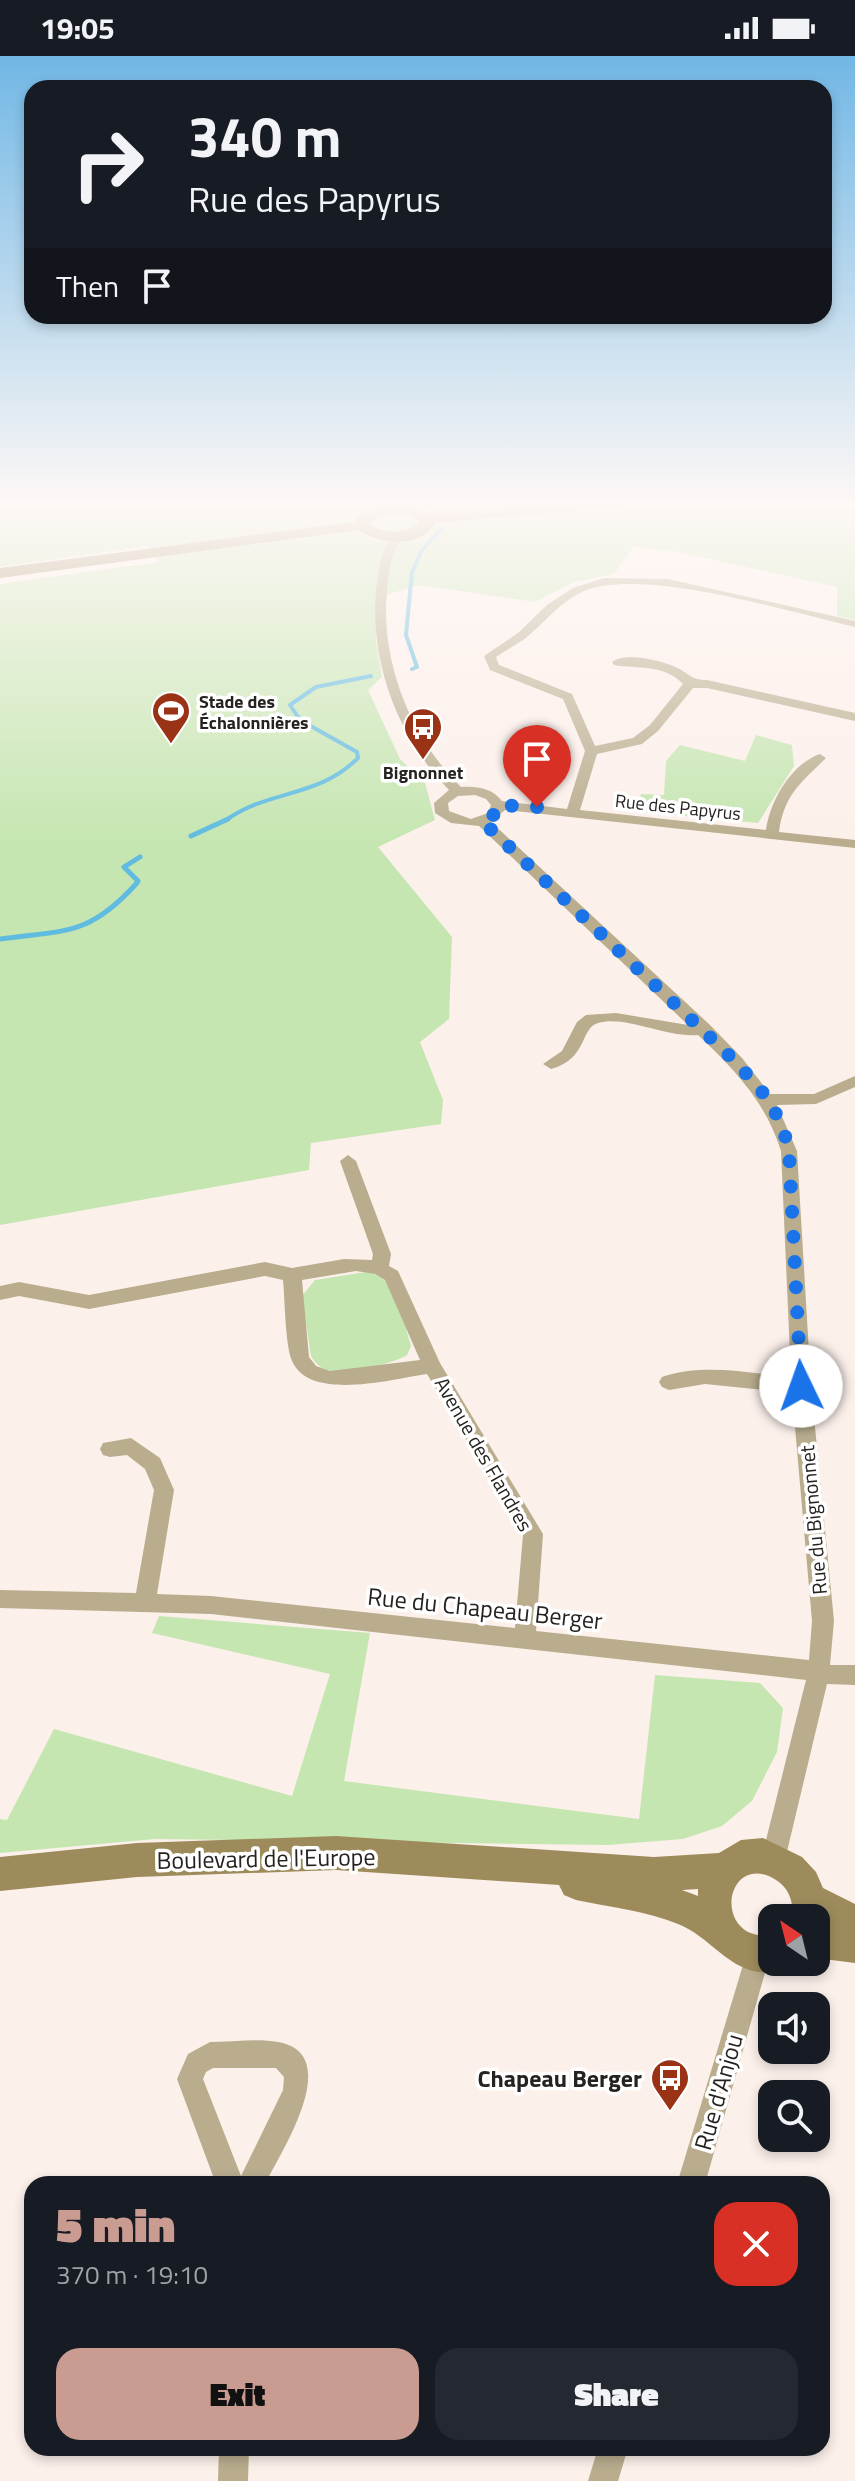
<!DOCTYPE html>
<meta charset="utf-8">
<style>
:root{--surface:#171b24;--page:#242831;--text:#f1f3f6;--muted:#9ea1a6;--accent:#ca9c91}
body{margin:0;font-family:"Titillium Web",sans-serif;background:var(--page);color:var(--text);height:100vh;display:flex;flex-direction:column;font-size:30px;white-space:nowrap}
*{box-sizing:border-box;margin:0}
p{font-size:26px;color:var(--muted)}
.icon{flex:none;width:44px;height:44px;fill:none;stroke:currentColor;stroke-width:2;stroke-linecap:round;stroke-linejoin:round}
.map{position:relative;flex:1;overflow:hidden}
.sheet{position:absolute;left:24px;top:2120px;width:806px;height:280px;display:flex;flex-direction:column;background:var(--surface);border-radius:24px;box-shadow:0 4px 12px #0003}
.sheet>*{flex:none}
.top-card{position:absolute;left:24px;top:24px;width:808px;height:244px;border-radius:24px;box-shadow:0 4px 12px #0003;background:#171b24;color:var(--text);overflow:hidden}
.needle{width:52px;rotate:325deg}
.buttons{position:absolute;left:758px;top:1848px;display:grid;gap:16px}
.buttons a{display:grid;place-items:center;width:72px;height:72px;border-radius:16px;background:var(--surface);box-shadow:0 4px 12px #0003;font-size:40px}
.pin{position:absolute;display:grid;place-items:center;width:68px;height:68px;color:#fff;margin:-82px -34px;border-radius:50% 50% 50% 0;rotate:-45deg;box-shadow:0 0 8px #0007}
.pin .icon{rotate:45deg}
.me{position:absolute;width:88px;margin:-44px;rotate:357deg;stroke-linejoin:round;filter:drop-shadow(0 0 6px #0008)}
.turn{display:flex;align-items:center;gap:28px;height:168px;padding:0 32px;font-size:36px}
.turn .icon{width:104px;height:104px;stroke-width:2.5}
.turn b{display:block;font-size:56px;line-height:68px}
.then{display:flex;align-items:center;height:76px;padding:0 32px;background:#0003;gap:16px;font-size:30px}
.round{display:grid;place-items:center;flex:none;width:84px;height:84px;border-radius:24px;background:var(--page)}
.head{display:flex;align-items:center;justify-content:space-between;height:136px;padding:0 32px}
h1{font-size:48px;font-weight:800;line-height:60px;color:var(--accent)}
.cta{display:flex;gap:16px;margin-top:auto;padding:16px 32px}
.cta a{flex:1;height:92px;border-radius:24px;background:var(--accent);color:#111;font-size:32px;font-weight:800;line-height:92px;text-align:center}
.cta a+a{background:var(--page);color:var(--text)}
.status{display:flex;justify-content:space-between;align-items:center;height:56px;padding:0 40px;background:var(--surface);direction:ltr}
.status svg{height:22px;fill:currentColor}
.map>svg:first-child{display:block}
.green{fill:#c5e6b1}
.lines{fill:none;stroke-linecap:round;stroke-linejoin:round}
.stream-far1{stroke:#5fbbe0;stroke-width:4}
.stream{stroke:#5fbbe0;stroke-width:5}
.street{fill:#b9ad8e;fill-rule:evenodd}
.secondary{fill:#9d8b5b;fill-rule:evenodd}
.route{stroke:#1a73e8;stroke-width:14;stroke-dasharray:0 25.2}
.labels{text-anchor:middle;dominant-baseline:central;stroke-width:7;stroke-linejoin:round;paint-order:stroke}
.far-poi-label{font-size:18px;font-weight:bold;fill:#262220;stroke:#fff;text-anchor:start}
.far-street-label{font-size:18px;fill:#262220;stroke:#fff}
.street-label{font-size:20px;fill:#262220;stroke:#fff}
.near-street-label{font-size:24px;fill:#262220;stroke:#fff}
.near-poi-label{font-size:24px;font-weight:bold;fill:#262220;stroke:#fff;text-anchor:end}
</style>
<div class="status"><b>19:05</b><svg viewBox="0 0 49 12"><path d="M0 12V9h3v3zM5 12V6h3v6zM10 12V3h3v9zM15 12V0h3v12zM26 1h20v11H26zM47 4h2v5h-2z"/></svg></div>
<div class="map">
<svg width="855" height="2425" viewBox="0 0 855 2425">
<rect width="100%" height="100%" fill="#fcf0ea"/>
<g class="green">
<polygon points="0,446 855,446 855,564 837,560 837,531 687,498 634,490 614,518 573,526 535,546 419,529 376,542 376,585 382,621 368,634 400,703 425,727 435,764 378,791 452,881 449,963 420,986 443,1044 441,1068 311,1087 309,1114 0,1169 0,528 159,506 148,490 0,511"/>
<polygon points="756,679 792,689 794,710 758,767 637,755 641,738 664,739 666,705 680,689 745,705"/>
<path d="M 366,1216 C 399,1220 402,1262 411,1290 L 407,1299 C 392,1308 349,1318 331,1315 C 322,1314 315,1307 311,1300 L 302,1240 L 315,1224 Z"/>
<polygon points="159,1560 370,1577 344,1725 639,1763 655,1619 760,1627 783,1652 777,1696 752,1745 722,1770 683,1783 608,1789 155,1783 0,1797 0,1763 7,1764 54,1673 292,1740 330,1618 152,1577"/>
</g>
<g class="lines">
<g class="stream-far1">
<polyline points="427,446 429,452"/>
<polyline points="412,613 417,611 406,579 412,516 422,494 442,472"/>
<path d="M 225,765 C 268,733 317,743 358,702 L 357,696 L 300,664 L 290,649 L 316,631 L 371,620"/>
</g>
<g class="stream">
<polyline points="191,780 228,763"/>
<path d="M 0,883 C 64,874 88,881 136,828 L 138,825 L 124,811 L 140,801"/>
</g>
<g class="street">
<path d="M 398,478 L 403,481 C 391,496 389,515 387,533 C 380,605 410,681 461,731 C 477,730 492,732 502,745 L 567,753 L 585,695 L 563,643 L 490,614 L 484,600 L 518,577 L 547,549 L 573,532 L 604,522 L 668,523 L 855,565 L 855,571 C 788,556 645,511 584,535 C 561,545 546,565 527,581 C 518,588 506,594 496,601 L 499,609 L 572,638 L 595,690 L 633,682 L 650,669 L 683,628 C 664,608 639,613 614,609 L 612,606 C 626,596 658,604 673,610 C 689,616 689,624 707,624 L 855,657 L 855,665 L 707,632 L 693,632 L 658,675 L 642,688 L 597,698 L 580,754 L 766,774 C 770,745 791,708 820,698 L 826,702 C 802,726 784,738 779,776 L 855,784 L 855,792 L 505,754 L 491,766 L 710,969 L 742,1002 L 770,1038 L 814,1038 L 855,1020 L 855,1031 L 816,1048 L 777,1049 L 797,1095 L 811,1330 L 834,1565 L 830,1609 L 855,1609 L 855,1629 L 827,1628 L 785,1804 L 781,1812 L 773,1816 L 765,1812 L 761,1804 L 806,1624 L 211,1558 L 0,1552 L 0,1534 L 136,1537 L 154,1434 L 145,1413 L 127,1399 L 110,1401 L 103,1399 L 100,1393 L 103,1387 L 131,1382 L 160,1402 L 174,1434 L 157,1538 L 211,1540 L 515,1572 L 523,1479 L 427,1318 C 392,1323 310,1346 292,1305 C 285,1289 285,1243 283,1224 L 265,1220 L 89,1253 L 19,1240 L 0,1244 L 0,1230 L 19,1226 L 89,1239 L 265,1206 L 292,1212 L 344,1203 L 372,1204 L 373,1198 L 340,1105 L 348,1099 L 356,1105 L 391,1198 L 389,1210 L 398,1215 L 440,1307 L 543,1478 L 536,1575 L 809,1604 L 812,1565 L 792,1337 L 705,1328 L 669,1334 L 662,1331 L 659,1326 L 662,1321 C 704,1307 748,1317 791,1321 L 781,1095 C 766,1046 734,1013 698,979 C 666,982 626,959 598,967 C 580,972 588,1003 551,1013 L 543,1008 L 562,995 L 577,966 L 586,959 L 616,957 L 688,969 L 479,770 L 451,767 L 435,757 L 434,747 L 449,734 C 394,678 364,592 379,514 C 381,500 385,484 398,478 ZM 475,739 L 486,743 L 491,749 L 488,757 L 471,763 L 449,755 L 448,747 L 458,740 ZM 356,1215 L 375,1218 L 385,1224 L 420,1304 L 330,1315 L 316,1310 L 309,1301 L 302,1224 Z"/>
<polygon points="758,1887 767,1890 770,1899 705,2128 677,2128 746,1899 749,1890"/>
<path d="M 210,1986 C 232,1986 257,1982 278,1986 C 346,1998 280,2097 265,2128 L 216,2128 L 177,2023 L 188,1998 ZM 213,2012 L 276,2012 L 284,2021 L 283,2034 L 241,2120 L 203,2023 L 206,2016 Z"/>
<polygon points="219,2392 249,2392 248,2425 218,2425"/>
<polygon points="598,2392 628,2392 618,2425 588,2425"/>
</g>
<g class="secondary">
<path d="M 569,446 L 630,446 L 623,450 L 435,467 C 421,492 380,489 358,474 L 0,522 L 0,512 L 355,466 C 371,442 408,445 430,458 ZM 390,457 L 410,459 L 420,467 C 405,478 388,478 371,470 L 370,466 Z"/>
<path d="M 336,1780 L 654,1801 L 719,1797 L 741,1784 L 763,1782 L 802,1801 L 816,1816 L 823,1832 L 855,1848 L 855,1907 L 816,1902 L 816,1862 L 793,1862 C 793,1846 790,1833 776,1824 C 735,1798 715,1857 748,1876 C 754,1879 764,1880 772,1881 L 772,1906 L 787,1906 L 785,1912 C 738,1931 715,1882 678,1868 C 646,1855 610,1851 576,1844 L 564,1839 L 559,1829 L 336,1814 L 137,1821 L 0,1835 L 0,1801 L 137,1787 ZM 698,1833 L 698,1840 L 682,1834 Z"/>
</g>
</g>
<linearGradient id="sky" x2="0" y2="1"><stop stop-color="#71b7e5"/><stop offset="0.57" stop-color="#fef8f6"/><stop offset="1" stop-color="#fef8f6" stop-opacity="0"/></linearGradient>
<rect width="855" height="786" fill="url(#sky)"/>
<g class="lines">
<polyline class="route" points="537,751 498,749 495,758 482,765 736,1006 769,1044 783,1072 789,1095 801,1330"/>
</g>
<defs>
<symbol id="stadium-pin" viewBox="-11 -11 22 30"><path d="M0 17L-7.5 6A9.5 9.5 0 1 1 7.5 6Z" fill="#9a3216" stroke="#fff"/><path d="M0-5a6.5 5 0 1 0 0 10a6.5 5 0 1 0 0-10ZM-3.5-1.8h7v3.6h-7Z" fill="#fff"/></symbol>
<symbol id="bus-pin" viewBox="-11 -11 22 30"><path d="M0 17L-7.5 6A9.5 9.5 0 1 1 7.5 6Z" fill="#9a3216" stroke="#fff"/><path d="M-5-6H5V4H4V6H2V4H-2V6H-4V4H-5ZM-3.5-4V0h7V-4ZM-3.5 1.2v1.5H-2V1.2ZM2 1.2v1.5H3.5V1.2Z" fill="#fff"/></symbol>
</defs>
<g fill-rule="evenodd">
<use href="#stadium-pin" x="149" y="633" width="44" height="60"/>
<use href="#bus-pin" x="401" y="649" width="44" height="60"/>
<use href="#bus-pin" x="648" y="2000" width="44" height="60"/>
</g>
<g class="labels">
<g class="far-poi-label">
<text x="199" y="645">Stade des<tspan x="199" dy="21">Échalonnières</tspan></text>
<text x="423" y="716" text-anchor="middle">Bignonnet</text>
</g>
<g class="far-street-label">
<text transform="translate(678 751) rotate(6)">Rue des Papyrus</text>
</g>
<g class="street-label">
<text transform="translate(484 1398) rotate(60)">Avenue des Flandres</text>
<text transform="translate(813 1464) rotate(-95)">Rue du Bignonnet</text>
</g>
<g class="near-street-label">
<text transform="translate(485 1552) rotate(6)">Rue du Chapeau Berger</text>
<text transform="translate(266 1802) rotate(-1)">Boulevard de l'Europe</text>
<text transform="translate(718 2036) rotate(-74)">Rue d'Anjou</text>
</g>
<g class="near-poi-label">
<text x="642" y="2022">Chapeau Berger</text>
</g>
</g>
</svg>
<div class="buttons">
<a><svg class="needle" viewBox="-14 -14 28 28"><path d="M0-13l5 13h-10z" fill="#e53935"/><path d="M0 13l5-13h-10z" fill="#9ea1a6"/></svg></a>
<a><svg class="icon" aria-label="sound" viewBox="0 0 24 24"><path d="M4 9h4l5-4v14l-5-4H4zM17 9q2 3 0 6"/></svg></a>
<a><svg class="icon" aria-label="search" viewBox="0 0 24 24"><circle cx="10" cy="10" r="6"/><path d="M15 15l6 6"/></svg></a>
</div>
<div class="pin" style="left:537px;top:751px;background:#d93025"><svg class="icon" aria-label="arrive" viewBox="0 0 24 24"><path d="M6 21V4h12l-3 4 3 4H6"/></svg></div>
<svg class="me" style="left:801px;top:1330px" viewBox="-20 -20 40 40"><circle r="19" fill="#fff"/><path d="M0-13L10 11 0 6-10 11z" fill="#1a73e8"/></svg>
<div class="top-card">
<div class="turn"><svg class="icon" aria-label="right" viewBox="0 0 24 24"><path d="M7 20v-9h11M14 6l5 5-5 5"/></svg><div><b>340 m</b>Rue des Papyrus</div></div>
<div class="then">Then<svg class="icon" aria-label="arrive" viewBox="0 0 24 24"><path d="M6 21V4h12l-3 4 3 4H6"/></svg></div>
</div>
<section class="sheet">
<div class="head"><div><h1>5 min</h1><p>370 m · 19:10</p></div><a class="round" style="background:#d93025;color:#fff"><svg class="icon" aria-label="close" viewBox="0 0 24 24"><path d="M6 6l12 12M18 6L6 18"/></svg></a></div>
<div class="cta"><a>Exit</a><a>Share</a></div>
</section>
</div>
